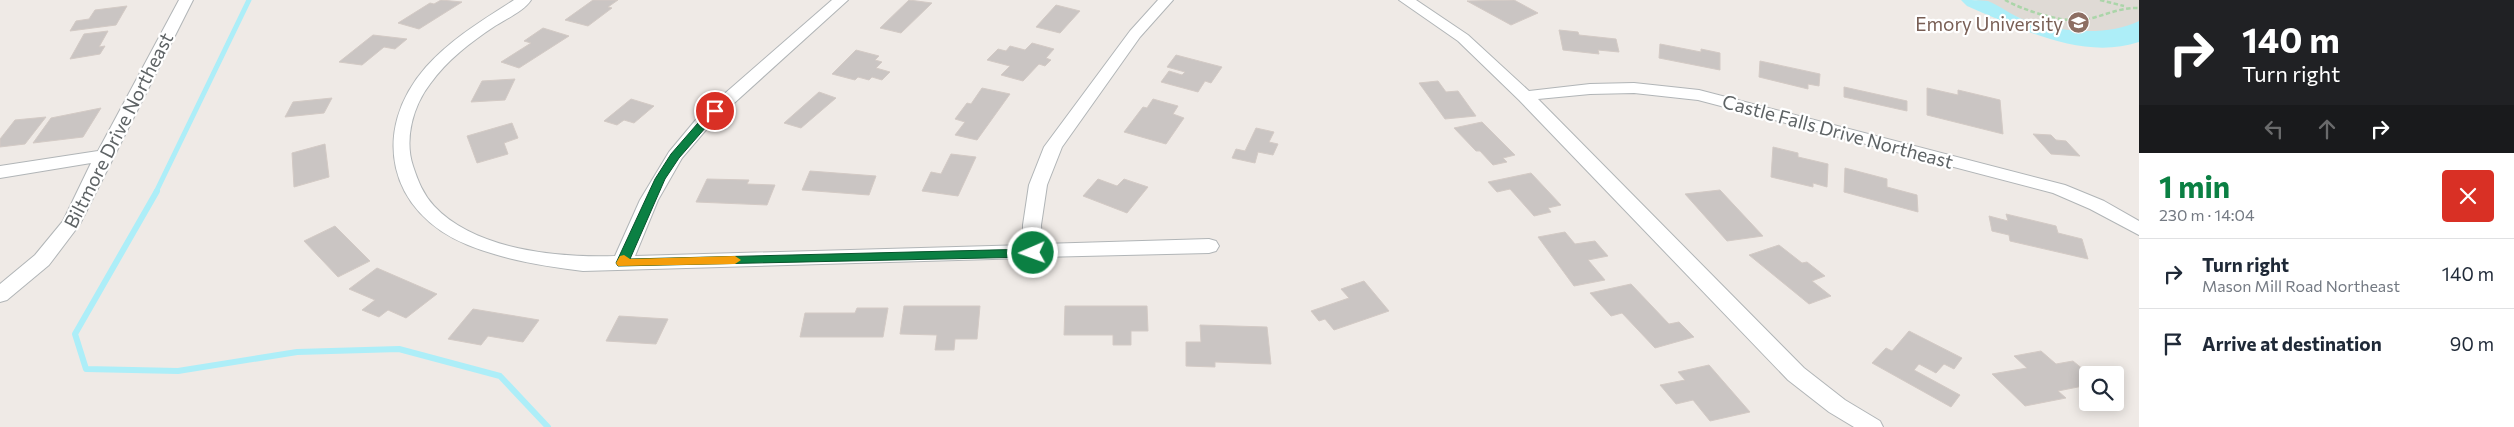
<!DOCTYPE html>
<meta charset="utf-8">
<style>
:root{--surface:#fff;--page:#f6f6f7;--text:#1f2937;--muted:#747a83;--line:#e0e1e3;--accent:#0b8043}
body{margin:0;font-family:Commissioner,sans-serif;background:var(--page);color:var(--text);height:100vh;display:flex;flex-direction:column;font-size:19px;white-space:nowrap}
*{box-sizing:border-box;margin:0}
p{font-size:16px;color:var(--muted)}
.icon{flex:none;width:28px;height:28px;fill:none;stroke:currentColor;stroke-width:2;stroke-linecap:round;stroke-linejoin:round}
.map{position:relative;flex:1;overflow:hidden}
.sheet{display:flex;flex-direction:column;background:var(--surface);width:375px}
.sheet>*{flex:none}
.top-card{background:#202124;color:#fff;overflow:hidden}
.tools{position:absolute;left:2079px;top:366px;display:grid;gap:10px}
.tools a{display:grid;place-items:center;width:45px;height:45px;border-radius:5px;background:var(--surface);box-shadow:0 2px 12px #0003;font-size:25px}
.pin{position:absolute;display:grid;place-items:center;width:42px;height:42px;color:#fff;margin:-21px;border:2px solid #fff;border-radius:50%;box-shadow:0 1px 5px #0007}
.me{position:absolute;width:55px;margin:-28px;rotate:268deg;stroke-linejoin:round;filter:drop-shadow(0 0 4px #0008)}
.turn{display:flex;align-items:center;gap:18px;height:105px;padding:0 20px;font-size:22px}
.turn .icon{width:65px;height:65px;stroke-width:2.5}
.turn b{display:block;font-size:35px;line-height:42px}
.lanes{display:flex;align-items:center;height:48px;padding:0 20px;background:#0003;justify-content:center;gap:25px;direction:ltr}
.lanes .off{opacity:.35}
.round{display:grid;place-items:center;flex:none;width:52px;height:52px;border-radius:5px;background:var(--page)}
.summary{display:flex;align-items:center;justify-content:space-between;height:85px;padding:0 20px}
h1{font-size:30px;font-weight:700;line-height:38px;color:var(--accent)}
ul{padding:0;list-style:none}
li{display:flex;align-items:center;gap:15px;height:70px;padding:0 20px;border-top:1px solid var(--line)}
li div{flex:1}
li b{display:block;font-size:19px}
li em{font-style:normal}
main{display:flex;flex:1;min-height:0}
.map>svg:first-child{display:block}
.education{fill:#dfdad5}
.water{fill:#adeef8}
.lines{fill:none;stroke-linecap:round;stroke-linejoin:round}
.stream-far1{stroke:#adeef8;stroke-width:5}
.stream{stroke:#adeef8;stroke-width:6}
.building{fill:#cac5c3;stroke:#d3cac5}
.street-casing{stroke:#b1b5b7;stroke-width:2}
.path{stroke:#abd5a9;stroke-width:2.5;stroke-dasharray:4.5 2.5;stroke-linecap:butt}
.street{fill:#fff;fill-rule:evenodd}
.route{fill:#0b8043;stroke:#07532c}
.slow{fill:#f59e0b}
.labels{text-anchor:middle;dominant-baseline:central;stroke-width:4.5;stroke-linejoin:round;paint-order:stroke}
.education-label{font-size:19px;fill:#785e54;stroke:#fff;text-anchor:end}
.street-label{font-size:19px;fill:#5e6365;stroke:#fff}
</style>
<main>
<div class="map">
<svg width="2139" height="427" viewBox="0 0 2139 427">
<rect width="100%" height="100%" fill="#efeae6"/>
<polygon class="education" points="1976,0 2139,0 2139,33 2058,34"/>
<path class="water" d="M 1961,0 C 1969,0 1981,0 1988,1 C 2000,6 2010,14 2022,19 C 2055,32 2107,37 2139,21 L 2139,42 C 2082,61 2019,28 1967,6 Z"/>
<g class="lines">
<polyline class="stream-far1" points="156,192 249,0"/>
<polyline class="stream" points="157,191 75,334 86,369 178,371 297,352 399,349 500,376 548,427"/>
</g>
<g class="building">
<polygon points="441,0 462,2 419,29 398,23 430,3 434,4"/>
<polygon points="593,0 618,0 608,7 612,8 588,26 565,20"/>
<polygon points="909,0 932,3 901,33 880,28"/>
<polygon points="1514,0 1538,13 1511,25 1467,1"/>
<polygon points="1056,5 1080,11 1060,33 1036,27"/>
<polygon points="127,6 116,25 70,31 76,21 89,19 95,10"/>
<polygon points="543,28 569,36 519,68 501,62 531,43 524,41"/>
<polygon points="1559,30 1578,32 1579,35 1616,39 1619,52 1598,50 1599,54 1563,50"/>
<polygon points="108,31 99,47 105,46 100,54 70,59 84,34"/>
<polygon points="373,35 407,39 395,49 384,47 362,65 339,62"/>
<polygon points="1032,43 1054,49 1046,58 1051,60 1045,66 1039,64 1023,81 1001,75 1010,66 987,60 998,49 1006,51 1010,46 1025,50"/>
<polygon points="1660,44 1701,52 1701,49 1720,53 1720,70 1659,58"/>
<polygon points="856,50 879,56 875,60 882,62 876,68 890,72 882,80 872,77 869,80 858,77 855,80 832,74"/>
<polygon points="1176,55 1222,67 1211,83 1205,81 1198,92 1161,82 1169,71 1182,75 1185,72 1167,67"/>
<polygon points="1760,61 1820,74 1819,86 1808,84 1808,89 1759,77"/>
<polygon points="515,79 505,100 471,102 482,81"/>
<polygon points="1438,81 1446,92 1458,91 1476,116 1445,119 1419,83"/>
<polygon points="1844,87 1907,101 1907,111 1844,97"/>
<polygon points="982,88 1010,94 977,140 955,135 965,122 955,119 967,103 971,104"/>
<polygon points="1927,88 1958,95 1958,90 2000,100 2003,134 1927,115"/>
<polygon points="819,92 836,98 801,128 784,123"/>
<polygon points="332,98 324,113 285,117 293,102"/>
<polygon points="631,99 654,106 634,123 624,120 617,125 604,121"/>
<polygon points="1153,99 1178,106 1173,114 1184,118 1166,144 1124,132 1143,107 1147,108"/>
<polygon points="101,108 83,137 33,143 51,118"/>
<polygon points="46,117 25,144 0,147 0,139 15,120"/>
<polygon points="1482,122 1515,155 1503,158 1507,162 1493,165 1480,151 1476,151 1454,128"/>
<polygon points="512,123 518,138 504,143 508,154 477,163 467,136"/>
<polygon points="1256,128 1274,132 1269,142 1278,144 1273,155 1258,152 1255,163 1232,158 1236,149 1245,151"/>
<polygon points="2033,134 2051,135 2056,140 2066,141 2080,156 2051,154"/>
<polygon points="325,144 329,177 294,187 292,153"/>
<polygon points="1773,147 1798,153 1798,157 1828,164 1827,187 1813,183 1813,187 1771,177"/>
<polygon points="951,154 976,157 958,196 922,191 931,172 941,174"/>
<polygon points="1845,168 1887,179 1887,187 1917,195 1918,212 1844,192"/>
<polygon points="810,171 876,176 869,195 802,190"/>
<polygon points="1531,173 1561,205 1548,208 1551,212 1534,216 1510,189 1497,192 1488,182"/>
<polygon points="707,179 749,180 747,184 775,185 767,205 696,202"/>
<polygon points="1098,179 1117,186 1124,179 1148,187 1127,213 1083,196"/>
<polygon points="1720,190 1763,236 1727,241 1685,194"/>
<polygon points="2006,214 2056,226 2058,233 2082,239 2088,259 2010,241 2009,235 1992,231 1989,216 2008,221"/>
<polygon points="335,226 370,261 338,277 304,241"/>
<polygon points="1565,232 1575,244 1595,241 1608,256 1588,260 1605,280 1574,286 1538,237"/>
<polygon points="1779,245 1802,263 1807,262 1825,276 1812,281 1831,296 1809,304 1749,255"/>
<polygon points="377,268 437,294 406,318 388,310 379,317 362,310 375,300 349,289"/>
<polygon points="1364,281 1389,311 1334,330 1325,319 1319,321 1311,311 1349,298 1341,289"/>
<polygon points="1631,284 1669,324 1679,322 1694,337 1655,348 1622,313 1611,316 1590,293"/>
<polygon points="904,306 980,306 977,339 955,339 954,350 935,350 937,335 900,334"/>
<polygon points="1065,306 1147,306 1148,331 1131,331 1131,345 1113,345 1113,335 1064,335"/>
<polygon points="857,308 888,308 883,337 800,337 805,313 855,313"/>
<polygon points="473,309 539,320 523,342 488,336 481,345 448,339"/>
<polygon points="619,316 668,319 656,344 606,341"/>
<polygon points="1200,325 1267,327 1271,364 1215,362 1215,367 1186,366 1186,342 1201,342"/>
<polygon points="1909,331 1962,358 1954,369 1944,364 1936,373 1919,364 1914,370 1960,395 1951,407 1872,363 1886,348 1892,351"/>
<polygon points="2041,351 2056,364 2073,361 2090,375 2088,375 2088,385 2058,391 2066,398 2025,406 1992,374 2027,368 2014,356"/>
<polygon points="1709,365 1750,412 1710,421 1693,400 1676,404 1660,385 1685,380 1678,372"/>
</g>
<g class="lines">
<defs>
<g id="street">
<polygon points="179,0 193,0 80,224 49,265 7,300 0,302 0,284 35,255 63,221 91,163 0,178 0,166 98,151"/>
<path d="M 514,0 L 531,0 C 524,11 506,19 495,26 C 471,42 447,60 430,84 C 413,106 404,139 413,166 C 418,181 423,194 434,206 C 475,250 558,258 615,256 L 640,200 L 669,152 L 699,116 L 832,0 L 848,0 L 711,124 L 682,158 L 658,200 L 635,256 L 1023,245 L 1023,225 L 1029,185 L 1044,147 L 1130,31 L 1158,0 L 1173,0 L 1140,37 L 1062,147 L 1047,185 L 1041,225 L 1042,244 L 1209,239 L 1216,241 L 1219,246 L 1216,251 L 1209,253 L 1040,257 L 1033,260 L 1027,258 L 583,271 C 544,266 505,260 468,245 C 388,213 370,131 426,67 C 451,39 483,20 514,0 Z"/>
<polygon points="1399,0 1416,0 1468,35 1529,91 1590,84 1634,83 1699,90 2065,185 2104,201 2139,221 2139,235 2090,209 2053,193 1698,100 1634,93 1590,94 1538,99 1804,368 1845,400 1880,421 1883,427 1854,427 1829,412 1788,380 1519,100 1458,41"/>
</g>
</defs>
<use href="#street" class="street-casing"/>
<g class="path">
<path d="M 2005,0 C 2023,10 2062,23 2083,20 C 2102,17 2119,7 2139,8"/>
<polyline points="2100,0 2124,6"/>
</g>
<use href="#street" class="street"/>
</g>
<polygon class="route" points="711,108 720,111 679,158 665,179 630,259 1033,249 1039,253 1033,257 618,266 616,263 655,179 671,154"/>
<polygon class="slow" points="624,255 630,259 735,256 741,260 735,264 618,266 616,263 620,256"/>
<defs>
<symbol id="university-disc" viewBox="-11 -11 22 22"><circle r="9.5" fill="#8d6e63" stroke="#fff"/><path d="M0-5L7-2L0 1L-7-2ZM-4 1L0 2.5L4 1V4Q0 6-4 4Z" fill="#fff"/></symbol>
</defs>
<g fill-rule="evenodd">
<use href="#university-disc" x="2066" y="10" width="25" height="25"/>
</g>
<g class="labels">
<g class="education-label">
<text x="2063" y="23">Emory University</text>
</g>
<g class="street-label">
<text transform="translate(118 130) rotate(-63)">Biltmore Drive Northeast</text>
<text transform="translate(1838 131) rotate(15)">Castle Falls Drive Northeast</text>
</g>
</g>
</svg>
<div class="tools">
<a><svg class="icon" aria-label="search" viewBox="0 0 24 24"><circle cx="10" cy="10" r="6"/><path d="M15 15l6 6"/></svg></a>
</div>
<div class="pin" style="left:715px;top:111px;background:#d93025"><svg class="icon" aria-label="arrive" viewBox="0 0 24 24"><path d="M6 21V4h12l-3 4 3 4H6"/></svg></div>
<svg class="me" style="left:1033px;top:253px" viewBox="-20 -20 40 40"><circle r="17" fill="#0b8043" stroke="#fff" stroke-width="3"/><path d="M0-11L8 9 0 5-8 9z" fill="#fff"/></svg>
</div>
<section class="sheet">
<div class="top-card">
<div class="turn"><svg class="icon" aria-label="right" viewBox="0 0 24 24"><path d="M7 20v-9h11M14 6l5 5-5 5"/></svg><div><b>140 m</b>Turn right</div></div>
<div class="lanes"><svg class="icon off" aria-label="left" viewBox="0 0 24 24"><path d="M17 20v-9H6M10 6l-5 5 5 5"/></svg><svg class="icon off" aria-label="ahead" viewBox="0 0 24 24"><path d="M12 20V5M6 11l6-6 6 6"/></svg><svg class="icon" aria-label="right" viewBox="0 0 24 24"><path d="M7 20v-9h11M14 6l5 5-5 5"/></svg></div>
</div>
<div class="summary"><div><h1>1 min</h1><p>230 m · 14:04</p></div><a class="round" style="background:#d93025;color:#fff"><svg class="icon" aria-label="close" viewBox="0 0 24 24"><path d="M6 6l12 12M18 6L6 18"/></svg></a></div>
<ul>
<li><svg class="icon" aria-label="right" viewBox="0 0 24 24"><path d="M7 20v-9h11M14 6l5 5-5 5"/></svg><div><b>Turn right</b><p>Mason Mill Road Northeast</p></div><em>140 m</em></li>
<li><svg class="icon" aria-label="arrive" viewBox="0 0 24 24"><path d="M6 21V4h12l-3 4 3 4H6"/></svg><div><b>Arrive at destination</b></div><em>90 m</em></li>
</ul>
</section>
</main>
